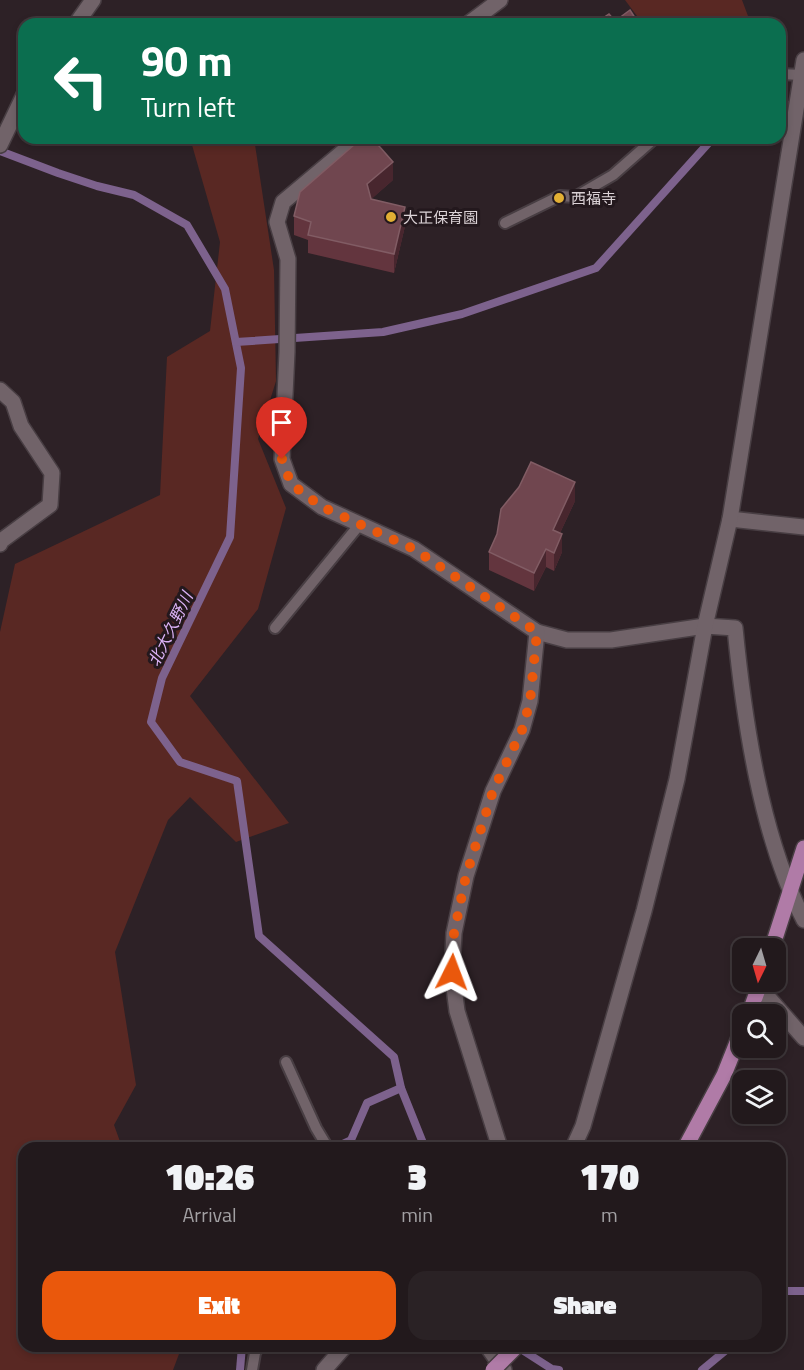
<!DOCTYPE html>
<meta charset="utf-8">
<style>
:root{--surface:#22191c;--page:#2a2225;--text:#f1f3f6;--muted:#a2a0a3;--line:#3f383b;--accent:#ea580c}
body{margin:0;font-family:"Titillium Web","Noto Sans JP",sans-serif;background:var(--page);color:var(--text);height:100vh;display:flex;flex-direction:column;font-size:22px;white-space:nowrap}
*{box-sizing:border-box;margin:0}
p{font-size:20px;color:var(--muted)}
.icon{flex:none;width:33px;height:33px;fill:none;stroke:currentColor;stroke-width:2;stroke-linecap:round;stroke-linejoin:round}
.map{position:relative;flex:1;overflow:hidden}
.panel{position:absolute;left:18px;top:1142px;width:768px;height:210px;display:flex;flex-direction:column;background:var(--surface);border-radius:18px;box-shadow:0 3px 9px #0003,0 0 0 2px var(--line)}
.panel>*{flex:none}
.banner{position:absolute;left:18px;top:18px;width:768px;height:126px;border-radius:18px;box-shadow:0 3px 9px #0003,0 0 0 2px var(--line);background:#0b6e4f;color:#fff;overflow:hidden}
.needle{width:39px;rotate:185deg}
.fabs{position:absolute;left:732px;top:938px;display:grid;gap:12px}
.fabs a{display:grid;place-items:center;width:54px;height:54px;border-radius:12px;background:var(--surface);box-shadow:0 3px 9px #0003,0 0 0 2px var(--line);font-size:30px}
.pin{position:absolute;display:grid;place-items:center;width:51px;height:51px;color:#fff;margin:-62px -26px;border-radius:50% 50% 50% 0;rotate:-45deg;box-shadow:0 0 6px #0007}
.pin .icon{rotate:45deg}
.me{position:absolute;width:66px;margin:-33px;rotate:3deg;stroke-linejoin:round;filter:drop-shadow(0 0 4px #0008)}
.turn{display:flex;align-items:center;gap:21px;height:126px;padding:0 24px;font-size:27px}
.turn .icon{width:78px;height:78px;stroke-width:2.5}
.turn b{display:block;font-size:42px;line-height:51px}
.eta{display:flex;justify-content:space-evenly;align-items:center;height:102px;text-align:center}
.eta b{font-size:36px;font-weight:800;line-height:42px}
.button{display:flex;gap:12px;margin-top:auto;padding:12px 24px}
.button a{flex:1;height:69px;border-radius:18px;background:var(--accent);color:#fff;font-size:24px;font-weight:800;line-height:69px;text-align:center}
.button a+a{background:var(--page);color:var(--text)}
.map>svg:first-child{display:block}
.green{fill:#592823}
.lines{fill:none;stroke-linecap:round;stroke-linejoin:round}
.stream{stroke:#7d628d;stroke-width:8}
.lane-casing{stroke:#483e43;stroke-width:14}
.street-casing{stroke:#483e43;stroke-width:18}
.secondary-casing{stroke:#483e43;stroke-width:18}
.primary-casing{stroke:#483e43;stroke-width:18}
.lane{stroke:#716369;stroke-width:10}
.street{stroke:#716369;stroke-width:15}
.secondary{stroke:#716369;stroke-width:15}
.primary{stroke:#b07ba7;stroke-width:15}
.primary-bridge-casing{stroke:#483e43;stroke-width:18;stroke-linecap:butt}
.primary-bridge{stroke:#b07ba7;stroke-width:15}
.wall{fill:#63353e}
.shaded-wall{fill:#48262e}
.building{fill:#70464f;stroke:#815c64;stroke-width:1.5}
.route{stroke:#ea580c;stroke-width:10;stroke-dasharray:0 18}
.poi-dot{fill:#e2af34;stroke:#23181d;stroke-width:2}
.labels{text-anchor:middle;dominant-baseline:central;stroke-width:6;stroke-linejoin:round;paint-order:stroke}
.poi-label{font-size:15px;fill:#dbd2d6;stroke:#23181d;text-anchor:start}
.water-label{font-size:16px;font-style:italic;fill:#dbb2f6;stroke:#23181d}
</style>
<div class="map">
<svg width="804" height="1370" viewBox="0 0 804 1370">
<rect width="100%" height="100%" fill="#2d2126"/>
<g class="green">
<polygon points="625,0 742,0 751,24 643,24"/>
<polygon points="190,138 254,138 274,270 276,381 258,439 286,508 258,609 190,696 289,823 236,842 190,797 168,820 115,952 136,1085 114,1125 122,1147 24,1148 24,1346 182,1346 173,1370 0,1370 0,632 15,564 160,495 167,357 210,331 220,242"/>
</g>
<g class="lines">
<g class="stream">
<polyline points="780,108 797,103"/>
<polyline points="0,151 58,173 97,186 134,195 187,225 225,289 241,368 230,537 162,678 151,722 180,762 237,781 259,936 394,1057 401,1088 425,1148"/>
<polyline points="236,342 383,332 462,314 596,268 713,138"/>
<polyline points="334,1148 351,1140 367,1103 401,1088"/>
<polyline points="780,1291 804,1291"/>
<polyline points="516,1346 552,1369 559,1370"/>
<polyline points="240,1370 242,1346"/>
<polyline points="702,1370 731,1346"/>
</g>
<defs>
<g id="lane">
<polyline points="780,74 802,75"/>
<polyline points="505,223 560,196 575,197 613,175 655,138"/>
<polyline points="275,628 360,524"/>
<polyline points="286,1062 316,1128 328,1148"/>
<polyline points="252,1370 255,1353 259,1346"/>
</g>
<g id="street">
<polyline points="76,24 93,0"/>
<polyline points="468,24 500,0"/>
<path d="M 356,138 L 351,145 L 283,202 L 277,222 L 288,259 L 287,352 L 282,459 L 291,484 L 322,507 L 414,549 L 537,632 L 567,640 L 611,640 L 705,626 L 735,628 C 744,720 761,837 804,920"/>
<polyline points="0,145 24,95"/>
<polyline points="0,390 13,402 21,426 52,473 50,505 1,541 0,544"/>
<polyline points="730,519 804,527"/>
<polyline points="500,1148 457,1011 452,972 454,933 466,876 493,791 522,730 530,701 537,632"/>
<polyline points="573,1148 583,1126 644,911 677,779 705,626 730,519 804,60"/>
<polyline points="487,1346 504,1370"/>
<polyline points="324,1370 345,1346"/>
</g>
<polyline id="secondary" points="759,987 804,1038"/>
<g id="primary">
<polyline points="772,948 804,848"/>
<polyline points="749,1014 761,981"/>
<polyline points="685,1148 724,1075 742,1030"/>
</g>
</defs>
<use href="#lane" class="lane-casing"/>
<use href="#street" class="street-casing"/>
<use href="#secondary" class="secondary-casing"/>
<use href="#primary" class="primary-casing"/>
<use href="#lane" class="lane"/>
<use href="#street" class="street"/>
<use href="#secondary" class="secondary"/>
<use href="#primary" class="primary"/>
<defs>
<polyline id="primary-bridge" points="493,1370 517,1346"/>
</defs>
<use href="#primary-bridge" class="primary-bridge-casing"/>
<use href="#primary-bridge" class="primary-bridge"/>
</g>
<g class="wall">
<polygon points="393,180 371,199 405,226 394,273 308,253 308,240 294,235 294,216"/>
<polygon points="575,501 560,533 562,552 554,571 546,567 534,591 489,570 489,552"/>
</g>
<g class="shaded-wall">
<polygon points="393,162 393,180 367,203 367,184"/>
<polygon points="405,207 405,226 394,273 394,254"/>
<polygon points="575,482 575,501 553,548 553,530"/>
<polygon points="562,534 562,552 554,571 554,553"/>
<polygon points="546,549 546,567 534,591 534,573"/>
</g>
<g class="building">
<polygon points="630,10 639,24 594,24 609,14 615,21"/>
<polygon points="362,138 372,138 393,162 367,184 371,199 405,207 394,254 308,235 311,222 294,216 300,192"/>
<polygon points="531,462 575,482 553,530 562,534 554,553 546,549 534,573 489,552 497,534 501,509 519,487"/>
</g>
<g class="lines">
<polyline class="route" points="282,459 291,484 322,507 414,549 537,632 530,702 522,730 493,791 466,876 454,933 452,972"/>
</g>
<g class="poi-dot">
<circle cx="559" cy="198" r="6"/>
<circle cx="391" cy="217" r="6"/>
</g>
<g class="labels">
<g class="poi-label">
<text x="571" y="198">西福寺</text>
<text x="403" y="217">大正保育園</text>
</g>
<g class="water-label">
<text transform="translate(170 629) rotate(-64)">北大久野川</text>
</g>
</g>
</svg>
<div class="fabs">
<a><svg class="needle" viewBox="-14 -14 28 28"><path d="M0-13l5 13h-10z" fill="#e53935"/><path d="M0 13l5-13h-10z" fill="#a2a0a3"/></svg></a>
<a><svg class="icon" aria-label="search" viewBox="0 0 24 24"><circle cx="10" cy="10" r="6"/><path d="M15 15l6 6"/></svg></a>
<a><svg class="icon" aria-label="layers" viewBox="0 0 24 24"><path d="M12 4l9 5-9 5-9-5zM3 14l9 5 9-5"/></svg></a>
</div>
<div class="pin" style="left:282px;top:459px;background:#d93025"><svg class="icon" aria-label="arrive" viewBox="0 0 24 24"><path d="M6 21V4h12l-3 4 3 4H6"/></svg></div>
<svg class="me" style="left:452px;top:972px" viewBox="-20 -20 40 40"><path d="M0-17L14 15 0 8-14 15z" fill="#ea580c" stroke="#fff" stroke-width="4"/></svg>
<div class="banner">
<div class="turn"><svg class="icon" aria-label="left" viewBox="0 0 24 24"><path d="M17 20v-9H6M10 6l-5 5 5 5"/></svg><div><b>90 m</b>Turn left</div></div>
</div>
<section class="panel">
<div class="eta">
<div><b>10:26</b><p>Arrival</p></div>
<div><b>3</b><p>min</p></div>
<div><b>170</b><p>m</p></div>
</div>
<div class="button"><a>Exit</a><a>Share</a></div>
</section>
</div>
